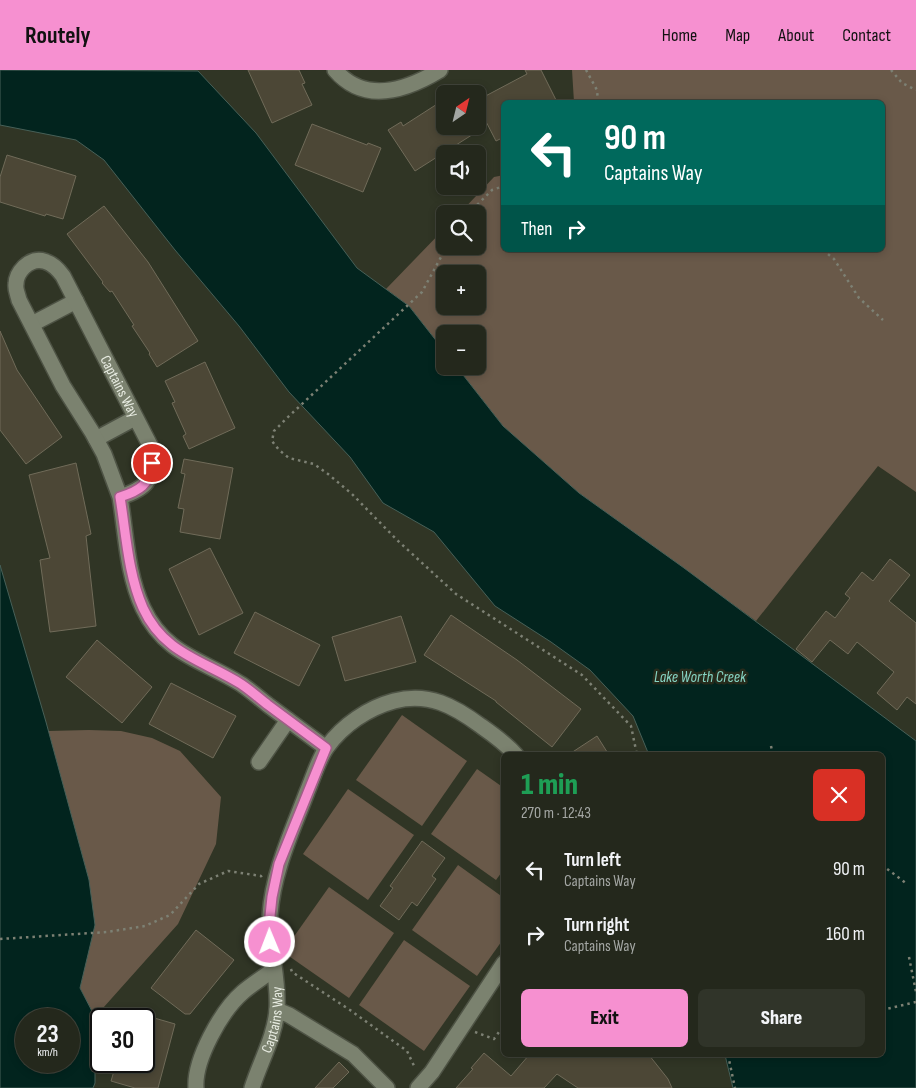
<!DOCTYPE html>
<meta charset="utf-8">
<style>
:root{--surface:#24281c;--page:#303429;--text:#f1f3f6;--muted:#a3a6a3;--line:#41443b;--accent:#f690d0}
body{margin:0;font-family:"Sofia Sans Condensed",sans-serif;background:var(--page);color:var(--text);height:100vh;display:flex;flex-direction:column;font-size:19px;white-space:nowrap}
*{box-sizing:border-box;margin:0}
p{font-size:16px;color:var(--muted)}
.icon{flex:none;width:28px;height:28px;fill:none;stroke:currentColor;stroke-width:2;stroke-linecap:round;stroke-linejoin:round}
.map{position:relative;flex:1;overflow:hidden}
.drawer{position:absolute;left:501px;top:682px;width:384px;height:305px;display:flex;flex-direction:column;background:var(--surface);border-radius:8px;box-shadow:0 2px 8px #0003,0 0 0 1px var(--line)}
.drawer>*{flex:none}
.banner{position:absolute;left:501px;top:30px;width:384px;height:152px;border-radius:8px;box-shadow:0 2px 8px #0003,0 0 0 1px var(--line);background:#00695c;color:#fff;overflow:hidden}
.needle{width:32px;rotate:35deg}
.fabs{position:absolute;left:436px;top:15px;display:grid;gap:10px}
.fabs a{display:grid;place-items:center;width:50px;height:50px;border-radius:8px;background:var(--surface);box-shadow:0 2px 8px #0003,0 0 0 1px var(--line);font-size:25px}
.speed{position:absolute;left:15px;top:938px;display:flex;gap:10px;font-size:25px;font-weight:700;text-align:center}
.speed>*{display:grid;place-content:center;width:65px;height:65px;border-radius:50%;background:var(--surface);box-shadow:0 2px 8px #0003,0 0 0 1px var(--line);line-height:1}
.speed small{font-size:12px;font-weight:400}
.speed .limit{border:2px solid #111;border-radius:8px;background:#fff;color:#111}
.pin{position:absolute;display:grid;place-items:center;width:42px;height:42px;color:#fff;margin:-21px;border:2px solid #fff;border-radius:50%;box-shadow:0 1px 5px #0007}
.me{position:absolute;width:55px;margin:-28px;rotate:359deg;stroke-linejoin:round;filter:drop-shadow(0 0 4px #0008)}
.turn{display:flex;align-items:center;gap:18px;height:105px;padding:0 20px;font-size:22px}
.turn .icon{width:65px;height:65px;stroke-width:2.5}
.turn b{display:block;font-size:35px;line-height:42px}
.then{display:flex;align-items:center;height:48px;padding:0 20px;background:#0003;gap:10px;font-size:19px}
.round{display:grid;place-items:center;flex:none;width:52px;height:52px;border-radius:8px;background:var(--page)}
.overview{display:flex;align-items:center;justify-content:space-between;height:85px;padding:0 20px}
h1{font-size:30px;font-weight:800;line-height:38px;color:#1e9e55}
.primary-button{display:flex;gap:10px;margin-top:auto;padding:10px 20px}
.primary-button a{flex:1;height:58px;border-radius:8px;background:var(--accent);color:#111;font-size:20px;font-weight:800;line-height:58px;text-align:center}
.primary-button a+a{background:var(--page);color:var(--text)}
ul{padding:0;list-style:none}
li{display:flex;align-items:center;gap:15px;height:65px;padding:0 20px}
li div{flex:1}
li b{display:block;font-size:19px}
li em{font-style:normal}
header{display:flex;align-items:center;gap:30px;box-sizing:border-box;height:70px;padding:0 25px;background:var(--accent);color:#111}
header strong{font-size:24px}
nav{display:flex;gap:28px;margin-inline-start:auto;font-size:18px}
.map>svg:first-child{display:block}
.green{fill:#695949;fill-rule:evenodd}
.water{fill:#02241e;stroke:#476058;fill-rule:evenodd}
.building{fill:#4c4736;stroke:#706b59}
.lines{fill:none;stroke-linecap:round;stroke-linejoin:round}
.minor-casing{stroke:#4e5345;stroke-width:18}
.path{stroke:#7d8174;stroke-width:2.5;stroke-dasharray:2.5 4;stroke-linecap:butt}
.minor{stroke:#7b826f;stroke-width:15}
.route-casing{stroke:#a05e87;stroke-width:12}
.route{stroke:#f690d0;stroke-width:9}
.labels{text-anchor:middle;dominant-baseline:central;stroke-width:5;stroke-linejoin:round;paint-order:stroke}
.street-label{font-size:15px;fill:#e7ebe1;stroke:#262b1c}
.water-label{font-size:16px;font-style:italic;fill:#86d4c3;stroke:#262b1c}
</style>
<header>
<strong>Routely</strong>
<nav><a>Home</a><a>Map</a><a>About</a><a>Contact</a></nav>
</header>
<div class="map">
<svg width="916" height="1018" viewBox="0 0 916 1018">
<rect width="100%" height="100%" fill="#303525"/>
<g class="green">
<path d="M 572,0 L 916,0 L 916,422 L 878,396 L 756,551 L 579,423 L 503,356 L 456,296 L 478,296 L 478,264 L 445,264 L 445,282 L 409,236 L 386,219 L 445,158 L 445,176 L 478,176 L 478,144 L 459,144 L 494,107 L 504,105 L 504,180 L 882,180 L 882,32 L 574,32 ZM 445,204 L 478,204 L 478,236 L 445,236 Z"/>
<polygon points="402,645 467,691 422,756 356,710"/>
<polygon points="89,660 121,661 152,668 180,681 221,727 216,774 178,854 95,947 80,918 85,894 58,702 48,661"/>
<polygon points="477,699 504,718 504,799 496,810 431,764"/>
<polygon points="348,719 414,765 368,830 303,784"/>
<polygon points="458,795 504,828 504,868 477,906 412,860"/>
<polygon points="329,817 394,863 349,928 283,882"/>
<polygon points="404,870 470,916 424,981 359,935"/>
</g>
<g class="water">
<polygon points="0,0 198,1 256,63 357,198 409,236 445,282 445,296 456,296 503,356 579,423 684,498 916,671 916,1018 733,1018 725,985 882,985 882,685 649,685 633,646 590,600 551,572 495,536 434,462 383,433 350,387 289,322 239,256 175,180 104,90 76,70 0,55"/>
<path d="M 0,495 L 46,652 L 89,810 L 95,855 L 80,918 L 95,947 L 95,1013 L 93,1018 L 0,1018 ZM 26,949 L 69,949 L 69,991 L 26,991 Z"/>
</g>
<g class="building">
<polygon points="248,0 299,0 305,13 302,14 312,35 272,53"/>
<polygon points="525,0 541,0 557,32 504,32 504,67 496,71 478,36 478,30 527,4"/>
<polygon points="445,29 445,56 486,56 415,101 388,60 401,52 403,56"/>
<polygon points="312,54 367,75 368,73 381,78 363,122 295,95"/>
<polygon points="7,85 76,106 63,149 46,144 45,146 0,132 0,107"/>
<polygon points="104,136 148,192 198,271 157,297 149,284 150,283 132,256 134,255 112,221 110,222 102,213 103,212 67,164"/>
<polygon points="0,261 17,300 62,367 26,394 0,360"/>
<polygon points="205,292 235,358 189,379 183,366 186,364 172,333 175,332 165,311"/>
<polygon points="184,389 233,398 220,469 180,462 184,439 178,438 185,404 181,403"/>
<polygon points="76,393 91,464 86,466 96,556 50,562 40,490 50,488 29,405"/>
<polygon points="210,478 243,543 199,565 169,499"/>
<polygon points="890,489 910,505 889,531 916,553 916,634 907,627 897,640 877,623 894,602 857,572 848,584 830,570 812,592 796,579 826,541 835,548 850,528 845,524 862,502 873,511"/>
<polygon points="255,542 320,575 299,616 234,583"/>
<polygon points="451,545 517,590 581,639 552,677 496,632 496,631 424,585"/>
<polygon points="401,546 416,592 345,611 332,567"/>
<polygon points="97,570 152,617 122,653 66,607"/>
<polygon points="171,613 236,646 213,688 149,654"/>
<polygon points="597,666 609,685 568,685"/>
<polygon points="422,771 445,788 432,806 436,809 417,836 412,832 399,850 380,836 393,818 390,816"/>
<polygon points="196,860 234,890 190,944 185,944 151,918"/>
<polygon points="144,945 175,954 158,1018 135,1018 111,1011 117,991 144,991"/>
<polygon points="484,983 511,1006 529,985 649,985 668,1009 672,1018 578,1018 557,1004 544,1018 456,1018 473,999 471,998"/>
<polygon points="339,992 349,1002 333,1018 315,1018"/>
</g>
<g class="lines">
<defs>
<g id="minor">
<path d="M 335,0 C 365,35 407,20 440,0"/>
<polyline points="32,254 76,231"/>
<polyline points="96,369 135,348"/>
<path id="s1" d="M 120,427 L 104,384 L 92,362 L 63,316 L 19,230 C 18,225 15,219 16,214 C 16,207 19,202 24,197 C 38,184 53,192 63,206 L 154,383 C 151,411 148,418 120,427 C 126,464 127,504 143,538 C 165,585 203,590 241,614 C 250,620 259,628 268,635 C 287,649 307,664 326,678"/>
<polyline points="259,692 288,650"/>
<polyline points="277,940 289,945 353,984 387,1018"/>
<path d="M 196,1018 C 194,990 221,941 243,922 C 252,914 264,907 274,899"/>
<path id="s2" d="M 252,1018 C 260,992 275,967 277,939 C 279,907 268,876 270,845 C 273,801 292,762 307,722 C 313,708 318,690 327,677 C 343,655 368,638 394,631 C 429,622 454,636 481,656 C 494,665 506,674 516,685"/>
<polyline points="418,1018 432,1002 504,893"/>
</g>
</defs>
<use href="#minor" class="minor-casing"/>
<g class="path">
<polyline points="586,0 597,20 598,32"/>
<polyline points="891,0 902,13 916,20"/>
<polyline points="468,144 492,120 504,116"/>
<polyline points="447,176 422,222 287,348 274,361 272,371 279,380 289,388 314,394 328,404 352,424 397,470 456,524 582,605 631,656 637,685"/>
<polyline points="823,180 834,189 859,228 883,250"/>
<polyline points="771,676 773,685"/>
<polyline points="882,795 907,814"/>
<polyline points="0,869 107,862 145,856 170,845 199,814 228,801 261,806 262,808"/>
<polyline points="909,887 916,922"/>
<polyline points="291,899 292,902 350,940 407,981 415,998"/>
<polyline points="882,940 916,932"/>
<polyline points="475,962 494,969 504,955"/>
<polyline points="728,985 735,1018"/>
</g>
<use href="#minor" class="minor"/>
</g>
<g class="lines">
<defs>
<path id="route" d="M 152,393 C 150,415 139,421 120,427 C 126,464 128,504 143,538 C 164,584 203,590 241,614 C 250,620 259,628 268,635 C 287,649 307,664 326,678 L 279,794 L 272,827 L 270,846 L 270,872"/>
</defs>
<use href="#route" class="route-casing"/>
<use href="#route" class="route"/>
</g>
<g class="labels">
<g class="street-label">
<text stroke="none"><textPath href="#s1" startOffset="428">Captains Way</textPath></text>
<text stroke="none"><textPath href="#s2" startOffset="72">Captains Way</textPath></text>
</g>
<g class="water-label">
<text x="700" y="607">Lake Worth Creek</text>
</g>
</g>
</svg>
<div class="fabs">
<a><svg class="needle" viewBox="-14 -14 28 28"><path d="M0-13l5 13h-10z" fill="#e53935"/><path d="M0 13l5-13h-10z" fill="#a3a6a3"/></svg></a>
<a><svg class="icon" aria-label="sound" viewBox="0 0 24 24"><path d="M4 9h4l5-4v14l-5-4H4zM17 9q2 3 0 6"/></svg></a>
<a><svg class="icon" aria-label="search" viewBox="0 0 24 24"><circle cx="10" cy="10" r="6"/><path d="M15 15l6 6"/></svg></a>
<a>+</a>
<a>−</a>
</div>
<div class="speed"><div>23<small>km/h</small></div><div class="limit">30</div></div>
<div class="pin" style="left:152px;top:393px;background:#d93025"><svg class="icon" aria-label="arrive" viewBox="0 0 24 24"><path d="M6 21V4h12l-3 4 3 4H6"/></svg></div>
<svg class="me" style="left:270px;top:872px" viewBox="-20 -20 40 40"><circle r="17" fill="#f690d0" stroke="#fff" stroke-width="3"/><path d="M0-11L8 9 0 5-8 9z" fill="#fff"/></svg>
<div class="banner">
<div class="turn"><svg class="icon" aria-label="left" viewBox="0 0 24 24"><path d="M17 20v-9H6M10 6l-5 5 5 5"/></svg><div><b>90 m</b>Captains Way</div></div>
<div class="then">Then<svg class="icon" aria-label="right" viewBox="0 0 24 24"><path d="M7 20v-9h11M14 6l5 5-5 5"/></svg></div>
</div>
<section class="drawer">
<div class="overview"><div><h1>1 min</h1><p>270 m · 12:43</p></div><a class="round" style="background:#d93025;color:#fff"><svg class="icon" aria-label="close" viewBox="0 0 24 24"><path d="M6 6l12 12M18 6L6 18"/></svg></a></div>
<ul>
<li><svg class="icon" aria-label="left" viewBox="0 0 24 24"><path d="M17 20v-9H6M10 6l-5 5 5 5"/></svg><div><b>Turn left</b><p>Captains Way</p></div><em>90 m</em></li>
<li><svg class="icon" aria-label="right" viewBox="0 0 24 24"><path d="M7 20v-9h11M14 6l5 5-5 5"/></svg><div><b>Turn right</b><p>Captains Way</p></div><em>160 m</em></li>
</ul>
<div class="primary-button"><a>Exit</a><a>Share</a></div>
</section>
</div>
